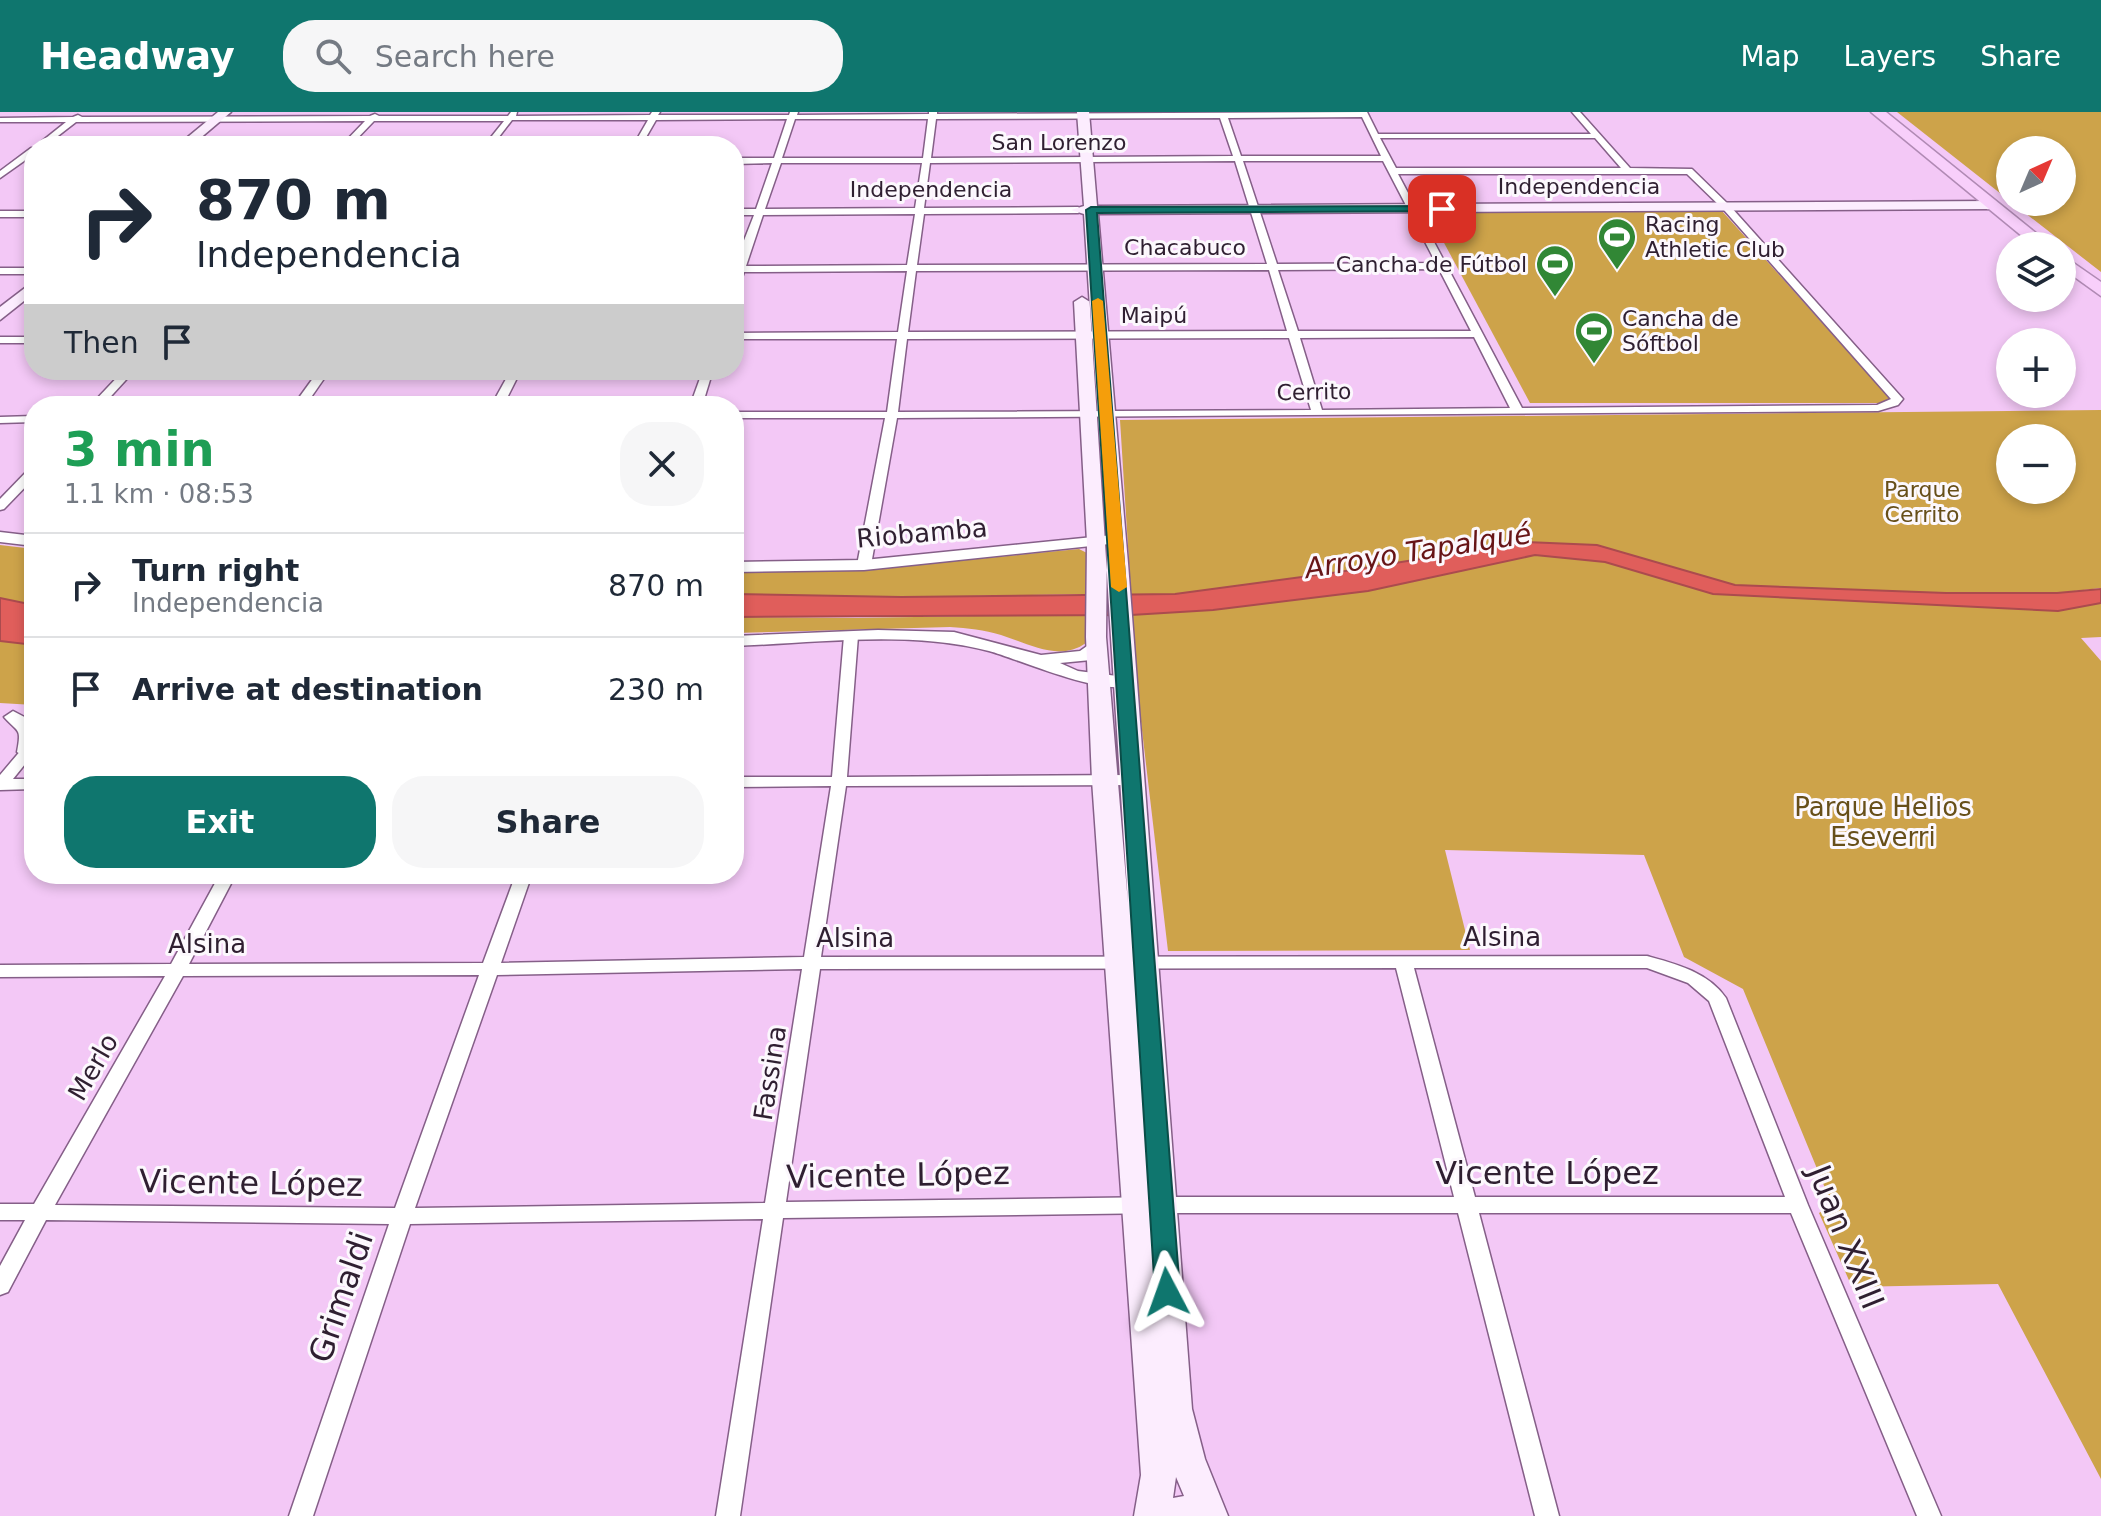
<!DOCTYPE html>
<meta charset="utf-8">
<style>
:root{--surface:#fff;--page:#f6f6f7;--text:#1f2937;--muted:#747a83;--line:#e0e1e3;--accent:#0f766e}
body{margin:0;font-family:"DejaVu Sans",sans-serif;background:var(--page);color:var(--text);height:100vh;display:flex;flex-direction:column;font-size:30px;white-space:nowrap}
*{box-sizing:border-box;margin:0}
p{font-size:26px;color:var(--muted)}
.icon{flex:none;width:44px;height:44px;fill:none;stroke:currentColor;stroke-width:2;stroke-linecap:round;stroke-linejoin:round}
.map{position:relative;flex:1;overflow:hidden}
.drawer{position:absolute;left:24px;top:284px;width:720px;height:488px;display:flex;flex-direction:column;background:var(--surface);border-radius:32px;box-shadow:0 4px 12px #0003}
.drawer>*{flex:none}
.banner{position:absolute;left:24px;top:24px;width:720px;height:244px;border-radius:32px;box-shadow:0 4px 12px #0003;background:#fff;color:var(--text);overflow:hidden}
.needle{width:52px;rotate:44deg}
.fabs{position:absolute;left:1996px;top:24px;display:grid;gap:16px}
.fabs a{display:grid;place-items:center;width:80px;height:80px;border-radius:50%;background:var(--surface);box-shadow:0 4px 12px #0003;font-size:40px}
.pin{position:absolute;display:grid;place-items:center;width:68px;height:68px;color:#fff;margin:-34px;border-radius:16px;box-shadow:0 4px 12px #0006}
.me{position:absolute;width:88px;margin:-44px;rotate:356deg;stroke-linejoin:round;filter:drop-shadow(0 0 6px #0008)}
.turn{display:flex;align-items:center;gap:28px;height:168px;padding:0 40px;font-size:36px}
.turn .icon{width:104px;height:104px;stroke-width:2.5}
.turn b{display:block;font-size:56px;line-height:68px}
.then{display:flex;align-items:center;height:76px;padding:0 40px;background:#0003;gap:16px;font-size:30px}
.round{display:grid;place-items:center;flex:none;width:84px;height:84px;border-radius:32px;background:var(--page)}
.head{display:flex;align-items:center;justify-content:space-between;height:136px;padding:0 40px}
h1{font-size:48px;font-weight:700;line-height:60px;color:#1e9e55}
.cta{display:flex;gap:16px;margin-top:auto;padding:16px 40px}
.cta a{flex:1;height:92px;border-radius:32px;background:var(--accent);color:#fff;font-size:32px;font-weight:700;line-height:92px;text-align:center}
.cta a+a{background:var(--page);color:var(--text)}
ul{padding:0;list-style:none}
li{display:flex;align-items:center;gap:24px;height:104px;padding:0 40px;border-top:2px solid var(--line)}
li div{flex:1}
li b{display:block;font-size:30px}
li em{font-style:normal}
header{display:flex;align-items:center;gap:48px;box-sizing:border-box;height:112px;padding:0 40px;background:var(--accent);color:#fff}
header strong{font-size:38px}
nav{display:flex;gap:44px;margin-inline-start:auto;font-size:28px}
.search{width:560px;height:72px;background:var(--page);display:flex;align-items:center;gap:20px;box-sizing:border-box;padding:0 28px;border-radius:32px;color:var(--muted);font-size:30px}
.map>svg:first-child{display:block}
.green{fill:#cda34a;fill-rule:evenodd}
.water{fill:#e05e5b;stroke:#ab4b4e;stroke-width:2}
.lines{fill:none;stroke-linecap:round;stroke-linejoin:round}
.minor-casing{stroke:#855f88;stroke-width:3}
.tertiary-casing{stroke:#855f88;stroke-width:3}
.secondary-casing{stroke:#855f88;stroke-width:3}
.trunk-casing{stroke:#b08ab4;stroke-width:3}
.minor{fill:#fff;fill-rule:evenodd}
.tertiary{fill:#fff;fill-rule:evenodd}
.secondary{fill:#fcedfe;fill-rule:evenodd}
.trunk{fill:#f8cffb;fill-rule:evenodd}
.route{fill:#0f766e;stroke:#0a4d48;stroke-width:2}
.slow{fill:#f59e0b}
.labels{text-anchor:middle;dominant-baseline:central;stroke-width:6;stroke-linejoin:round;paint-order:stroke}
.far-street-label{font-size:22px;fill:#2f1f31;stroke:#fcf8fd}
.far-poi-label{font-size:22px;fill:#2f1f31;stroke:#fcf8fd;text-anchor:start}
.far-park-label{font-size:22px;fill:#674f19;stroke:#fcf8fd}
.street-label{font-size:26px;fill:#2f1f31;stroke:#fcf8fd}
.park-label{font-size:26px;fill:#674f19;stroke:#fcf8fd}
.water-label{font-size:28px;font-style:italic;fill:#671417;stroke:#fcf8fd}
.near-street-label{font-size:32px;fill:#2f1f31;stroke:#fcf8fd}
</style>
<header>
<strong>Headway</strong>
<div class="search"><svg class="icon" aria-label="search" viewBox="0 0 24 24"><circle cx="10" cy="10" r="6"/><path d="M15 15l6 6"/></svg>Search here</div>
<nav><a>Map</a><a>Layers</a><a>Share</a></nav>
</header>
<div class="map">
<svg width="2101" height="1404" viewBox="0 0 2101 1404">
<rect width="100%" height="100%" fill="#f3c8f6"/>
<g class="green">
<polygon points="1897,0 2101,0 2101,160 2011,90 2062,90 2062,38 2010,38 2010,89"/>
<polygon points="1722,99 1894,291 1530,291 1428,101"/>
<path d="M 2101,298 L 2101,476 L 2057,481 L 1946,481 L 1735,473 L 1597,433 L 1339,460 L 1175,482 L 1131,482 L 1120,308 ZM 2010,326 L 2062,326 L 2062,378 L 2010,378 Z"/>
<polygon points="0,433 34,437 34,493 0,486"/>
<polygon points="1079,437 1089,442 1089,482 901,485 734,482 734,459 862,458"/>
<polygon points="1535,443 1605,450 1713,482 2058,499 2101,491 2101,525 2081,526 2101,549 2101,1367 1998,1172 1852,1175 1819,1101 1832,1093 1743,877 1684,845 1644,743 1445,738 1470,838 1168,839 1132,533 1131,503 1213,498 1368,479"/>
<path d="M 1089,502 L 1086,531 C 1059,550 1029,532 1001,523 C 984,518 968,516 950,515 L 734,521 L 734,505 L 857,506 Z"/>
<polygon points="0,529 34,533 34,593 0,591"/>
</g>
<g class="water">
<polygon points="1526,430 1597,433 1735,473 1946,481 2057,481 2101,477 2101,491 2058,499 1713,482 1605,450 1535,443 1368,479 1213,498 1131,503 734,505 734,482 901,485 1175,482 1339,460"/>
<polygon points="0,486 34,493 34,533 0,529"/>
</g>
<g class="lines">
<defs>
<g id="minor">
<path d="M 511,0 L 517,0 L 516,4 L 650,3 L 652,0 L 660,0 L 658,3 L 789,3 L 790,0 L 798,0 L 797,3 L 929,2 L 929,0 L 937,0 L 937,2 L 1367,0 L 1378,22 L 1591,22 L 1572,0 L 1580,0 L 1630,56 L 1692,57 L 1730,94 L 1903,287 L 1898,293 L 1878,299 L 897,306 L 871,453 L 864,457 L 857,453 L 885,306 L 734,306 L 734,300 L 887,300 L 897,227 L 734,227 L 734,221 L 898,220 L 907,159 L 744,160 L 739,174 L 734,177 L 734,154 L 754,103 L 734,103 L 734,97 L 756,97 L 772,51 L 734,52 L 734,46 L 774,46 L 787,7 L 656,8 L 641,34 L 633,34 L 648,8 L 512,8 L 492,34 L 484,34 L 504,9 L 374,9 L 350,34 L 341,34 L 365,9 L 76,10 L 45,34 L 36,34 L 66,10 L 0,10 L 0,6 L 73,5 L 78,3 L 82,5 L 370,4 L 375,2 L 379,4 L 508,4 ZM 1362,5 L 1381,44 L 1241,44 L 1228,6 ZM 1220,6 L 1233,44 L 931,46 L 936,7 ZM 795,7 L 928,7 L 923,46 L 782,46 ZM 1380,26 L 1595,26 L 1621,56 L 1396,56 ZM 1235,49 L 1267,152 L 917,153 L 924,102 L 1078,101 L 1082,98 L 1078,95 L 924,96 L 930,51 ZM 1243,49 L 1383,49 L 1436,151 L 1277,152 ZM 781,51 L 922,51 L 915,96 L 765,97 ZM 1398,62 L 1687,62 L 1724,98 L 1891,287 L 1877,293 L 1522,296 ZM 915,102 L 907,153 L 746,154 L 763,103 ZM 1439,157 L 1471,219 L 1298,219 L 1278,158 ZM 1269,158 L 1287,219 L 908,220 L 916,159 ZM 1474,225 L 1510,296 L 1322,298 L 1300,226 ZM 1289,226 L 1311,298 L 898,300 L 907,227 Z"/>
<polygon points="31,36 34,36 34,42 0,66 0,59"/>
<rect x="0" y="99" width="34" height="6"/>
<rect x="0" y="156" width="34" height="6"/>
<rect x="0" y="225" width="34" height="6"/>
<polygon points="124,258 135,258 102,294 90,294"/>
<polygon points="319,258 330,258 305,294 293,294"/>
<polygon points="511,258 521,258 503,294 491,294"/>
<polygon points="703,258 713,258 702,294 690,294"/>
<polygon points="34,304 34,310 0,311 0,305"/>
<polygon points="34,355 34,366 4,397 0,398 0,387 30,356"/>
<path d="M 851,520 L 858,524 L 847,665 L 1131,663 L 1139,668 L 1131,673 L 846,674 L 821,845 L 1647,844 C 1676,852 1708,860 1726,886 L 1808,1093 L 1941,1404 L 1917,1404 L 1791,1101 L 1479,1101 L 1559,1404 L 1535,1404 L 1458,1101 L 1162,1101 L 783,1106 L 740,1404 L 716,1404 L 763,1107 L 410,1112 L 313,1404 L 289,1404 L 389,1112 L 46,1108 L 8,1180 L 0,1183 L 0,1154 L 25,1108 L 0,1108 L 0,1092 L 34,1092 L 165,864 L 0,865 L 0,853 L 171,852 L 220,762 L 236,762 L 189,852 L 483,851 L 516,762 L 532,762 L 501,851 L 804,845 L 831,674 L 734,675 L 734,665 L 832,665 L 844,524 ZM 1396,856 L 1454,1085 L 1162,1085 L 786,1090 L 820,857 ZM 1414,856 L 1647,856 L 1688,871 L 1709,889 L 1785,1085 L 1475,1085 ZM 802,857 L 765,1091 L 415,1096 L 497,863 ZM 479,863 L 395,1096 L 55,1093 L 183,864 Z"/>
<polygon points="27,635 32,637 34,641 13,667 34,667 34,677 0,678 0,663 22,637"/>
</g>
<g id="tertiary">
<polygon points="0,420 34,424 34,434 0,430"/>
<polygon points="1113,423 1121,428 1119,431 864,458 734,460 734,450 864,448"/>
<path d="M 878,518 L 954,520 L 1041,543 L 1080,539 L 1097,527 L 1106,532 L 1091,548 L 1060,551 L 1078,559 L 1125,565 L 1134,570 C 1115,590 1016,546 989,539 C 907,518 818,531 734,534 L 734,524 Z"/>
<path d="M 13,599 L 34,610 L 34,644 L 27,646 L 17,640 C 22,615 18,621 4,605 Z"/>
</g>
<g id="secondary">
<polygon points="218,0 231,0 191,34 177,34"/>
<path d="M 1077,0 L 1089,0 L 1097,94 L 1993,89 L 2000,93 L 1993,97 L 1098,102 L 1128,451 L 1192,1297 L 1205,1347 L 1228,1404 L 1134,1404 L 1141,1363 L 1092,668 L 1086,525 L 1087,430 L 1074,190 L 1082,185 L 1090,190 L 1107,430 L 1106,525 L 1128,792 L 1084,102 L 1071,98 L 1084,94 ZM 1176,1365 L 1184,1384 L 1173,1386 Z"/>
<polygon points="34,169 34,181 0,208 0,195"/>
</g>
<g id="trunk">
<polygon points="1871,0 1886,0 2052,134 2034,134"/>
<polygon points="2062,143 2101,170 2101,184 2062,156"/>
</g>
</defs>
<use href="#minor" class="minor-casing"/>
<use href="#tertiary" class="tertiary-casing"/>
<use href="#secondary" class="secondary-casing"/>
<use href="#trunk" class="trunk-casing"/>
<use href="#minor" class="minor"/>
<use href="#tertiary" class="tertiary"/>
<use href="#secondary" class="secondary"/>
<use href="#trunk" class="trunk"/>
</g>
<polygon class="route" points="1442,94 1446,95 1446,99 1097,101 1180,1180 1176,1187 1167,1190 1159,1187 1155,1180 1086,98 1091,95"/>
<polygon class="slow" points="1098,186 1103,189 1127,475 1119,480 1111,475 1092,189"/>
<defs>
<symbol id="stadium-pin" viewBox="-11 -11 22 30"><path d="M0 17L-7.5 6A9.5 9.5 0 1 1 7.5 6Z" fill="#318735" stroke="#fcf8fd"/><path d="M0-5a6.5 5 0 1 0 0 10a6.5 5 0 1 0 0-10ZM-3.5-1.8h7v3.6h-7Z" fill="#fff"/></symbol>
</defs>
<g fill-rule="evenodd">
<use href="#stadium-pin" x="1595" y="103" width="44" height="60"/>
<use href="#stadium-pin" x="1533" y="130" width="44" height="60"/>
<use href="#stadium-pin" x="1572" y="197" width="44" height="60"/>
</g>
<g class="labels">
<g class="far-street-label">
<text x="1059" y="30">San Lorenzo</text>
<text x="1579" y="74">Independencia</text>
<text x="931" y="77">Independencia</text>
<text x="1185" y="135">Chacabuco</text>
<text x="1154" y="203">Maipú</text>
<text transform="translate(1314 280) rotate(-1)">Cerrito</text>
</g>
<g class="far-poi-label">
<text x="1645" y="112">Racing<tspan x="1645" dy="25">Athletic Club</tspan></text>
<text x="1527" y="152" text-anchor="end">Cancha de Fútbol</text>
<text x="1622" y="206">Cancha de<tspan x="1622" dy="25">Sóftbol</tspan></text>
</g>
<g class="far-park-label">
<text x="1922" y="377">Parque<tspan x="1922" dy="25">Cerrito</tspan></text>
</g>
<g class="street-label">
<text transform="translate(922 421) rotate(-5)">Riobamba</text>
<text x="1502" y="825">Alsina</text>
<text x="855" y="826">Alsina</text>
<text x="207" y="832">Alsina</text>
<text transform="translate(93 955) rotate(-60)">Merlo</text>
<text transform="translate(770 961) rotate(-81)">Fassina</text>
</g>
<g class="park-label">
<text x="1883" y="695">Parque Helios<tspan x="1883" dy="30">Eseverri</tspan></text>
</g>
<g class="water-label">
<text transform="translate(1418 439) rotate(-9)">Arroyo Tapalqué</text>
</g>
<g class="near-street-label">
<text x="1547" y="1061">Vicente López</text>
<text transform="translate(898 1063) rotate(-1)">Vicente López</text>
<text transform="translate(251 1071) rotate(1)">Vicente López</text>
<text transform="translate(1846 1125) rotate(68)">Juan XXIII</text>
<text transform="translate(341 1185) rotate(-71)">Grimaldi</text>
</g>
</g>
</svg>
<div class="fabs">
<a><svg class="needle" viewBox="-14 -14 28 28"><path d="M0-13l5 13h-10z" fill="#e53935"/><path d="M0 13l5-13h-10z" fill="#747a83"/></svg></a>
<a><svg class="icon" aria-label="layers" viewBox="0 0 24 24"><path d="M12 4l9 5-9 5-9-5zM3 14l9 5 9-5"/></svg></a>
<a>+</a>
<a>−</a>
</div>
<div class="pin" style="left:1442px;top:97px;background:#d93025"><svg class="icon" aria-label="arrive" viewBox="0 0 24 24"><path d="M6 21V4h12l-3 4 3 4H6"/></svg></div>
<svg class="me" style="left:1167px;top:1180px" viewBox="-20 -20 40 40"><path d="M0-17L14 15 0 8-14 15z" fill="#0f766e" stroke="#fff" stroke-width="4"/></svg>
<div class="banner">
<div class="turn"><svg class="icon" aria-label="right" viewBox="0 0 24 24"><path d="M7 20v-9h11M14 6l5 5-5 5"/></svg><div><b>870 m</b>Independencia</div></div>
<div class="then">Then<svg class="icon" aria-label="arrive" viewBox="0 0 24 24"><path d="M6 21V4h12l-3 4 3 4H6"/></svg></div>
</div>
<section class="drawer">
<div class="head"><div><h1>3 min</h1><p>1.1 km · 08:53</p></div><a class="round"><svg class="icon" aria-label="close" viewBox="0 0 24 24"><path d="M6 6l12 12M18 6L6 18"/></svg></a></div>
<ul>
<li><svg class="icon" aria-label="right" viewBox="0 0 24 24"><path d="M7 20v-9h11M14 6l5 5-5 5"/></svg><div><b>Turn right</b><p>Independencia</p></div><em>870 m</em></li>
<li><svg class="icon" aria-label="arrive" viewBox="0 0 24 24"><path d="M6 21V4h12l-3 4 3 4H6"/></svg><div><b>Arrive at destination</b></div><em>230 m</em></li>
</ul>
<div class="cta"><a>Exit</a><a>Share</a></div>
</section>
</div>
